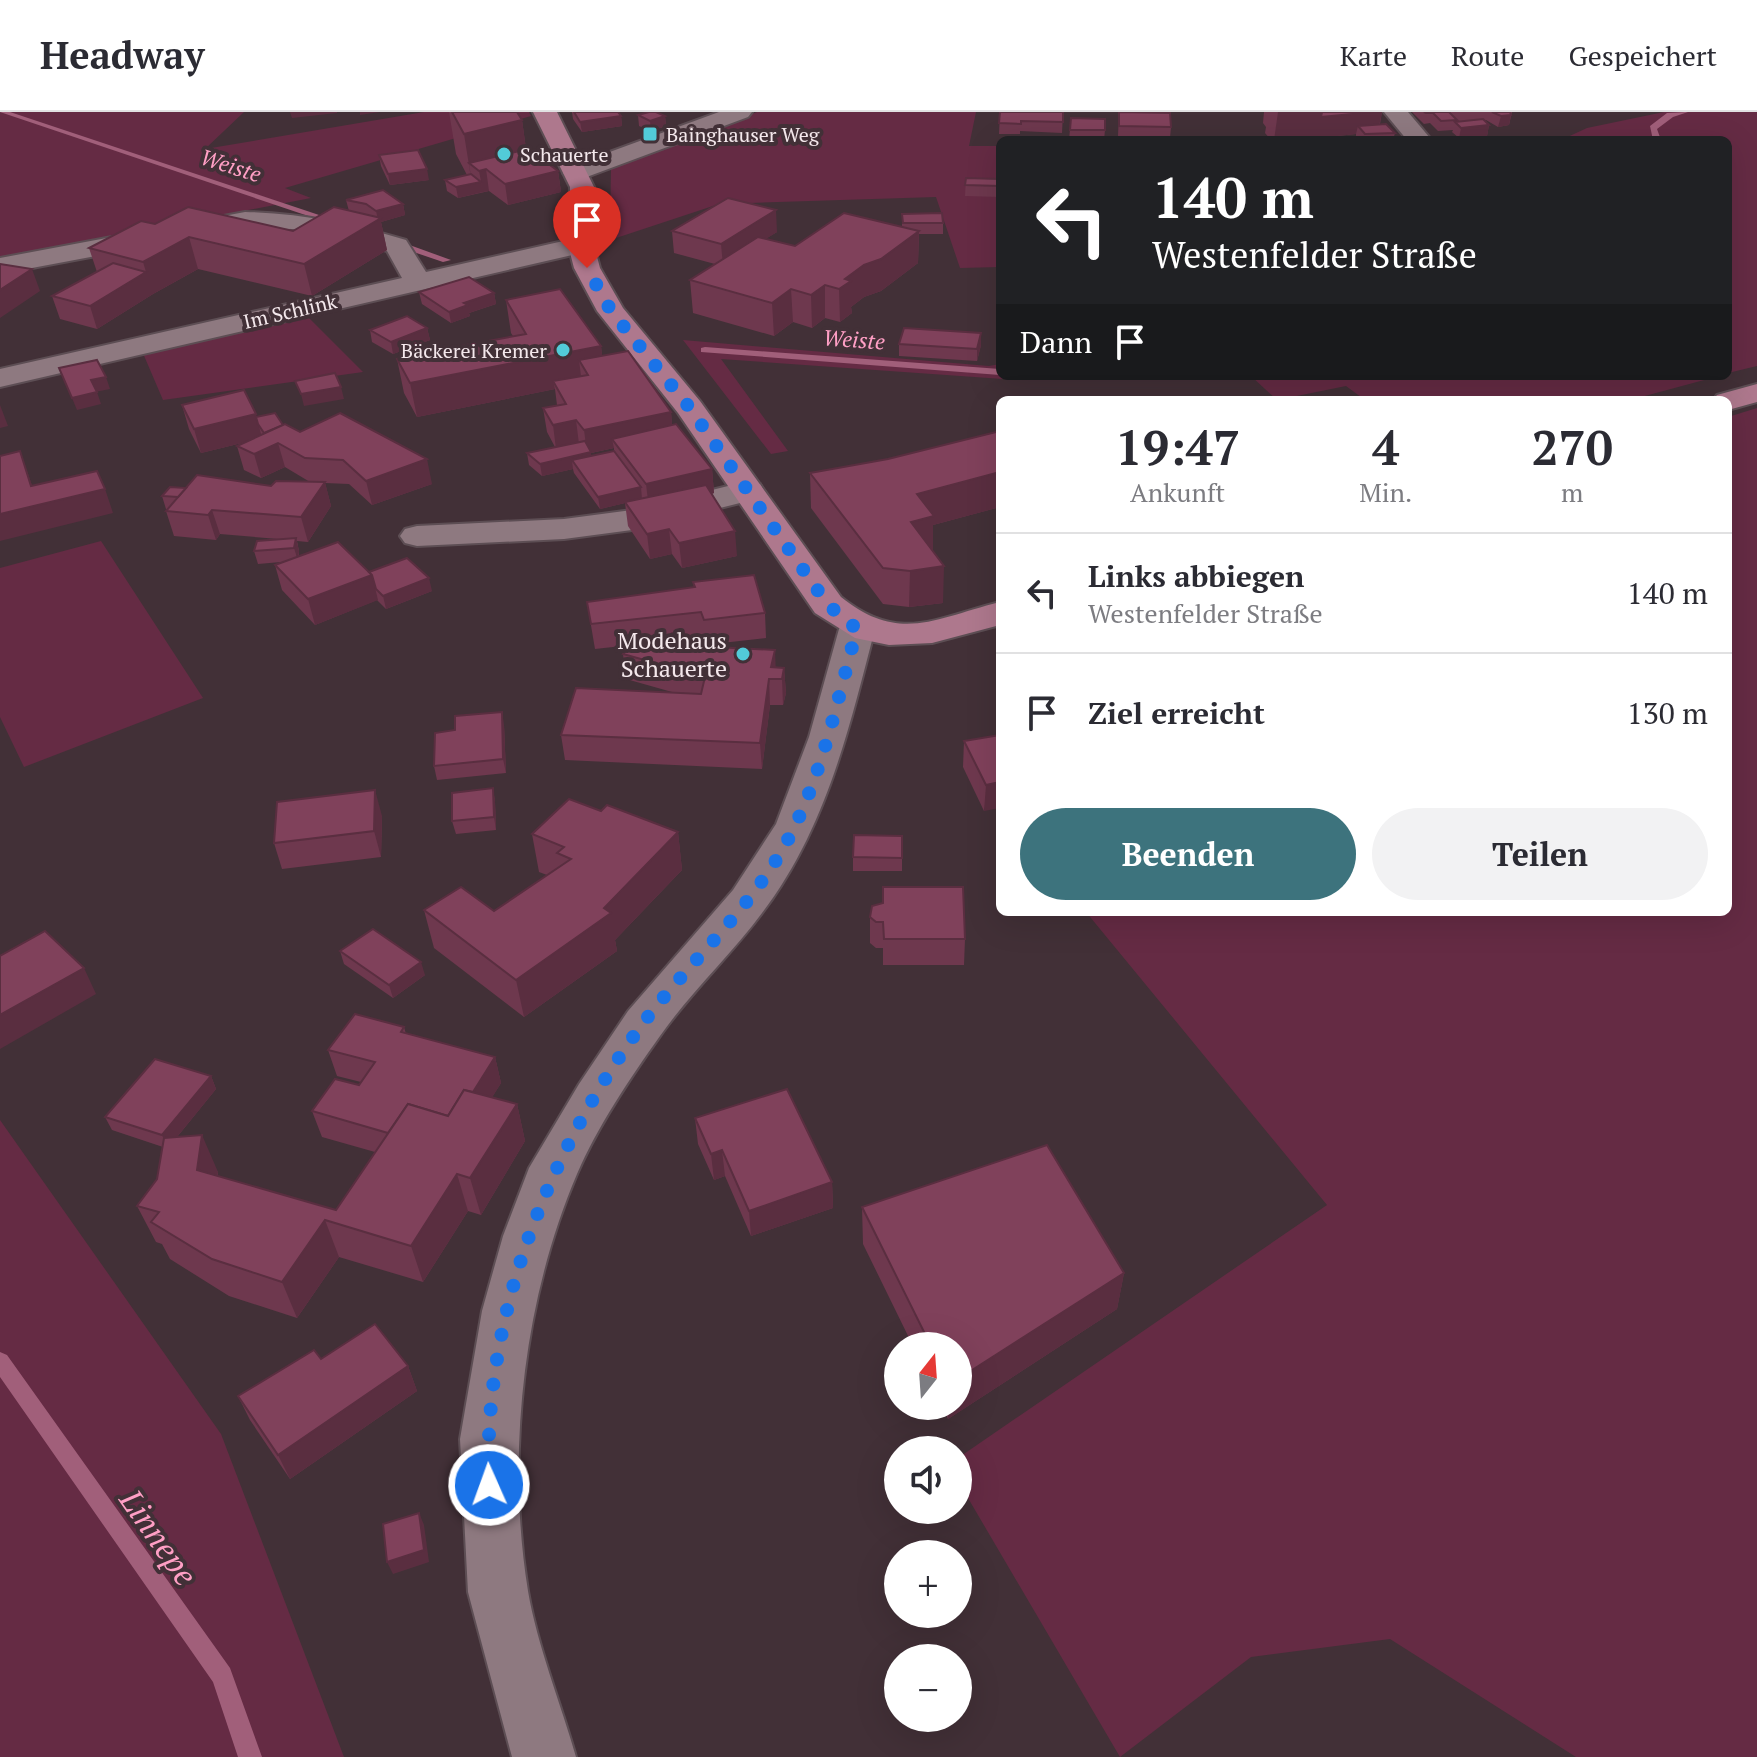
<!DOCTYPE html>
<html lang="de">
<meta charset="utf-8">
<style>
:root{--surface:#fff;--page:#f2f2f3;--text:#2b2b33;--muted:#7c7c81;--line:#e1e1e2;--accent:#3d737d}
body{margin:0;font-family:"PT Serif",serif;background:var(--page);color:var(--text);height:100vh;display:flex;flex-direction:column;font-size:30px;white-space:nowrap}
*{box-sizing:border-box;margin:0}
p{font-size:26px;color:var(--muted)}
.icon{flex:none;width:44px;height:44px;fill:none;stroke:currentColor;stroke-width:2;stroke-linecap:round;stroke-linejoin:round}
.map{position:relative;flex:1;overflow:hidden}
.drawer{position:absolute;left:996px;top:284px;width:736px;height:520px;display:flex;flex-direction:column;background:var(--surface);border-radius:12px;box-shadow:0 8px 32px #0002}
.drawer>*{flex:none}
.guide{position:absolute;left:996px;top:24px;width:736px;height:244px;border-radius:12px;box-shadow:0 8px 32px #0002;background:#202124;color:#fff;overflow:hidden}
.needle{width:52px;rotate:17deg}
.fabs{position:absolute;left:884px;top:1220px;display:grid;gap:16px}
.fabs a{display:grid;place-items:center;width:88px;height:88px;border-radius:50%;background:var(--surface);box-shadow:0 8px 32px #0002;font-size:40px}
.pin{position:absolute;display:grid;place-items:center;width:68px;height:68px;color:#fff;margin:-82px -34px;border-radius:50% 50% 50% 0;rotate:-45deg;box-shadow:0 0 8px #0007}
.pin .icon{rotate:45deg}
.me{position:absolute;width:88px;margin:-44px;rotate:358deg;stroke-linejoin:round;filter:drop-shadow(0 0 6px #0008)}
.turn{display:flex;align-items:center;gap:28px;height:168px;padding:0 24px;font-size:36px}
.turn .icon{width:104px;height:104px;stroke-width:2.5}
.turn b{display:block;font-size:56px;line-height:68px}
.then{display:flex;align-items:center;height:76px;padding:0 24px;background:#0003;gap:16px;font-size:30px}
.eta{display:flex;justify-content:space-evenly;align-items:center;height:136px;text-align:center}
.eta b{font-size:48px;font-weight:800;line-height:56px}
.action{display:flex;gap:16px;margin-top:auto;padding:16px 24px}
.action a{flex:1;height:92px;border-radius:48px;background:var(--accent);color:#fff;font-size:32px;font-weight:800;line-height:92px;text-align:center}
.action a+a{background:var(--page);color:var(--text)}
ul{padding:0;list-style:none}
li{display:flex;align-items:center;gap:24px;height:120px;padding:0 24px;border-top:2px solid var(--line)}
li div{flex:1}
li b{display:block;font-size:30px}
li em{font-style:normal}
header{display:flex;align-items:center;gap:48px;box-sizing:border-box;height:112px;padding:0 40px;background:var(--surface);border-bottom:2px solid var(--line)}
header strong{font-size:38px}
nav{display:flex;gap:44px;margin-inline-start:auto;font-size:28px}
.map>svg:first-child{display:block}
.green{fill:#652b44}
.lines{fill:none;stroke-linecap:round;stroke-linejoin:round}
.stream{fill:#a15f7a;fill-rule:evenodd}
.minor-casing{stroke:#5d4e54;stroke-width:4}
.major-casing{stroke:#5d4e54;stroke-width:4}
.minor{fill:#8e7980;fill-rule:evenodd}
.major{fill:#ae788d;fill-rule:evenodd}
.wall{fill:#6e384e;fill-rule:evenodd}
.shaded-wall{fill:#5a2e40}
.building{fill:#80415b;stroke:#5a2e40;stroke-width:2}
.route{stroke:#1a73e8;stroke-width:14;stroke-dasharray:0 25.2}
.poi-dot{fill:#52cbd8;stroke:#423037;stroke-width:3}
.labels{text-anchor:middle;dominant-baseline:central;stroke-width:8;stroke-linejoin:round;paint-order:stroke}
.far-poi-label{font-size:20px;fill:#f4e8ec;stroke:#423037;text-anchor:start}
.far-street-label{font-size:20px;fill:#f4e8ec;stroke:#423037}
.far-water-label{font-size:22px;font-style:italic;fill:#ff9fc5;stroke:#423037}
.poi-label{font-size:24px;fill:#f4e8ec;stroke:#423037;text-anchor:end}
.near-water-label{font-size:32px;font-style:italic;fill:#ff9fc5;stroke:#423037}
</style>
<header>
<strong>Headway</strong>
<nav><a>Karte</a><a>Route</a><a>Gespeichert</a></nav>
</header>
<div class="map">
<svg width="1757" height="1645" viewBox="0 0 1757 1645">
<rect width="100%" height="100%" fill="#423037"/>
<g class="green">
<polygon points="0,0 244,0 205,37 424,0 529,0 531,4 285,76 311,86 0,146"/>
<polygon points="757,0 976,0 969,34 1000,34 1000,155 960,156 936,85 719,92 604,130 610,118 611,57"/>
<polygon points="1664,0 1757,0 1757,254 1728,261 1728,28 1561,28 1587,16"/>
<polygon points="304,201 363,260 163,288 142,239"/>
<polygon points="683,228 989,254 1000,252 1000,264 1033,264 1017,268 721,247 788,339 771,342"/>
<polygon points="1251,264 1719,264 1630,288 1365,288 1346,274 1277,288"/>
<polygon points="1757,296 1757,1645 1576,1645 1390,1527 1251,1545 1120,1645 958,1369 958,1346 1327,1093 1086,800 1728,800 1728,305"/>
<polygon points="101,429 203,586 24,655 0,605 0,456"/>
<polygon points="0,1008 221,1322 344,1645 0,1645"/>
</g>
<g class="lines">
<g class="stream">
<polygon points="0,0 10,0 343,111 335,113"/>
<polygon points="1688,0 1673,5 1657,17 1661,28 1653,28 1650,14 1667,1"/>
<polygon points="387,127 393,127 451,148 443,150 387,131"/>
<polygon points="705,235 1000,257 1000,263 701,240 701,236"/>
<polygon points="0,1240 7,1243 230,1556 262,1645 238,1645 213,1570 0,1265"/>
</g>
<defs>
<g id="minor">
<polygon points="719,0 752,0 748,5 584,66 575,68 563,61 566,56"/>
<polygon points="1384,0 1408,0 1430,26 1407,28"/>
<path d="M 245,100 C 302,101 352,112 406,128 L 426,160 L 581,125 L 590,127 L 594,133 L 590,139 L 581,141 L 0,275 L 0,257 L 402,166 L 387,139 L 341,125 L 293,117 L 245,116 L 0,162 L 0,146 Z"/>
<polygon points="748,369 760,372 764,379 760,386 632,418 564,427 417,434 405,431 400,424 405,417 417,414 564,407 632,398"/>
<path d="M 857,506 L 870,509 L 875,517 C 849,617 826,717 762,801 C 730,844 690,881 660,924 C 630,966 597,1015 577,1062 C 523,1188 506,1344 528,1479 C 537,1533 561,1592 576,1645 L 512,1645 L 468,1480 L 460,1327 L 482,1199 L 503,1124 L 529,1056 L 579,972 L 628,899 L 733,778 L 776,712 L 809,625 L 839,517 L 844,509 Z"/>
</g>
<g id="major">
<path d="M 533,0 L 557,0 L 594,75 L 594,133 L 600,156 L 623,196 L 700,289 L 841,485 C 899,532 936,506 1000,490 L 1000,513 L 932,531 L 889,533 L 855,526 L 815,501 L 678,301 L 597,199 L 574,156 L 568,133 L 570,75 Z"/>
<polygon points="1757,272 1757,290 1728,298 1728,288 1713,288 1717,283"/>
</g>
</defs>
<use href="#minor" class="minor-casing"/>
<use href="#major" class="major-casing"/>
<use href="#minor" class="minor"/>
<use href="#major" class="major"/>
</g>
<g class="wall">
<polygon points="449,0 517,0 522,8 526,37 558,59 561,80 508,93 489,79 458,86 447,79 445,68 467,63 456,42"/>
<polygon points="572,0 618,0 621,4 622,14 582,20 573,7"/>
<polygon points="1000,0 1063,0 1062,21 1020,19 1020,22 999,22"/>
<polygon points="1119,0 1171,15 1170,26 1118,24"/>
<polygon points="1264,0 1382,0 1380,12 1395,21 1393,28 1359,28 1356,25 1356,22 1299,28 1271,28 1265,21 1266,15 1263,11"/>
<polygon points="1412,0 1512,0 1509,13 1498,15 1486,8 1484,9 1489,13 1487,24 1459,26 1452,20 1453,18 1438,19 1430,11 1424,12"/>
<polygon points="638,3 665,4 666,14 651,19 639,14"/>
<polygon points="1071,6 1105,18 1104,28 1069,28"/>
<polygon points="379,43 429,68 390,73 381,54"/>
<polygon points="966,66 1000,67 1000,85 965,84"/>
<polygon points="346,88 403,92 405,103 381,110 387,138 312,184 198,157 153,182 97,217 60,207 52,184 97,160 89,136 155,112 293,119 349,99"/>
<polygon points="902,102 943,111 943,122 919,122 918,151 881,179 864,185 851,195 852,201 840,210 825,206 812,216 793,210 774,224 693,201 690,168 715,152 674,141 672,119 777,120 765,127 795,134 902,115"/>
<polygon points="419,180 494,181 496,192 469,201 470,204 451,211 422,192"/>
<path d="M 506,188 L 601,234 L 602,244 L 671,300 L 672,313 L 712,357 L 714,381 L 712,382 L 737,444 L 682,456 L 672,442 L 650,447 L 628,414 L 625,391 L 600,397 L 574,361 L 573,357 L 542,364 L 529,353 L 527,341 L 555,335 L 547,320 L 543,296 L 557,293 L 555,277 L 417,305 L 404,281 L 397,247 L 513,224 L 511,221 ZM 614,336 L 614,339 L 591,344 L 591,341 Z"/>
<polygon points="427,216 430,228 393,242 372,230 370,218"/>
<polygon points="981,221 981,233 977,249 899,244 899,232"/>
<polygon points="182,293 256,302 256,305 283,313 432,372 372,393 349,372 325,371 331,394 308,430 297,429 299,439 299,444 369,460 432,479 386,497 377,488 315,513 282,478 275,453 281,450 258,452 254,439 278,427 220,422 216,428 174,424 166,399 168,397 166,397 162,384 186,376 271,374 310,370 285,355 261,366 244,358 237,334 246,330 201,341 189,317"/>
<polygon points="1000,319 1000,395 933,413 933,440 943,491 909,495 883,492 811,396 810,361 888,347"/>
<path d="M 693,470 L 765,501 L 766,526 L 713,532 L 714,535 L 776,555 L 784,556 L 786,581 L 783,593 L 770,593 L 762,657 L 565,648 L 561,623 L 672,580 L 626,567 L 623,542 L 631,533 L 595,537 L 587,490 L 694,475 ZM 704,525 L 705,530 L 692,526 Z"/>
<polygon points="504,613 506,661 437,668 434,654"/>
<polygon points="1000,623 984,699 963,655 964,629"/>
<polygon points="493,676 495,690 496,718 456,722 452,709"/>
<polygon points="601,699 678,720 682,758 615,828 617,839 524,905 434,836 424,798 494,799 547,763 539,760 532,722"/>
<polygon points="382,704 381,745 282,757 274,731"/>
<polygon points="853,745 902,746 902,759 853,759"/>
<polygon points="870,805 965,827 964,853 883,853 883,836 876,836 870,831"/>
<polygon points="340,839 425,863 393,886 344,852"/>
<polygon points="404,915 406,922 495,945 501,971 492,985 517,992 525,1029 481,1103 468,1099 423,1170 339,1145 297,1206 229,1184 170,1147 162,1132 156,1130 137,1094 157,1067 163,1035 112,1018 105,1005 211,964 216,977 177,1025 218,1060 218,1064 336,1098 375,1040 322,1025 312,999 359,973 361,970 337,964 328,938"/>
<polygon points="695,1006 832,1070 833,1096 751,1124 725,1064 714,1068 698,1032"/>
<polygon points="862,1095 1124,1161 1117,1197 948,1307 942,1294 958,1294 958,1234 913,1234 863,1132"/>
<polygon points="321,1247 408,1254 417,1279 290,1367 250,1308 238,1284"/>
</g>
<g class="shaded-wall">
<polygon points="290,0 337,0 337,1 292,6"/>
<polygon points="360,0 380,0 360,3"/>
<polygon points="1278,0 1382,0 1378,19 1358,14 1356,22 1299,28 1274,28"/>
<polygon points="1511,3 1509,13 1498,15 1501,4"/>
<polygon points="621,4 622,14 582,20 580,10"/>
<polygon points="665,4 666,14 651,19 650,9"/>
<polygon points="522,8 529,58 486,57 489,79 483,80 479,59 469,51 472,72 481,70 483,80 458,86 456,75 472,72 464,22"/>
<polygon points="1489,13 1487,24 1459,26 1461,16"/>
<polygon points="427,57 429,68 390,73 388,62"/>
<polygon points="558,59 561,80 508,93 505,72"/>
<polygon points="403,92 405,103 381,110 387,138 312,184 304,152 378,108 376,99"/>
<polygon points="776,98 777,120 723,154 721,132"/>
<polygon points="919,119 918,151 881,179 864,185 851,195 852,201 840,210 839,177 845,167 864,153"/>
<polygon points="189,125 198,157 153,182 97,217 90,194 146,160 143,150"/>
<polygon points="32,157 40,179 0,206 0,178"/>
<polygon points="825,173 825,206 812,216 811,183"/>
<polygon points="791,177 793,210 774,224 772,191"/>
<polygon points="494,181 496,192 469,201 470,204 451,211 449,200 464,191"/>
<polygon points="427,216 430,228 393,242 391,230"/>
<polygon points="981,221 981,233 977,249 977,237"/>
<polygon points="601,234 605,267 588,263 579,248 582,272 553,269 555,277 417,305 410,271"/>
<polygon points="106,265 110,277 95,280 91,268"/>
<polygon points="341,275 344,287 304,294 301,282"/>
<polygon points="97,280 101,292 77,298 72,286"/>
<polygon points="0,293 8,314 0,316"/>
<polygon points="671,300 673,324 612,327 614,336 591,341 592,352 572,348 573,357 542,364 540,352 587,341 584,318"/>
<polygon points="256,302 262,326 201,341 194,317"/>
<polygon points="576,308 579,332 556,337 553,313"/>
<polygon points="278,331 285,355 261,366 254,342"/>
<polygon points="20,339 39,393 105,377 113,401 0,429 0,402 31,374"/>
<polygon points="427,347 432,372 372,393 366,369"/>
<polygon points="712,357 714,381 649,397 646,372"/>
<polygon points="1000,360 1000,395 933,413 933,440 911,410 917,382"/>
<polygon points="325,370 331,394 308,430 301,405"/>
<polygon points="641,375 642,387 600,397 598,385"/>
<polygon points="212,398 220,422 216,428 208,403"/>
<polygon points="669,417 672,442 650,447 647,422"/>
<polygon points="735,419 737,444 682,456 679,431"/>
<polygon points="296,426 299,439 298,449 294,436"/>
<polygon points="944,454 943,491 909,495 910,459"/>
<polygon points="372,463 378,488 315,513 308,487"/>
<polygon points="429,466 432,479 386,497 383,484"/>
<polygon points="775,538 776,563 771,555"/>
<polygon points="784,556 786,581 783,593 782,567"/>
<polygon points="769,567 770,593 762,657 760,631"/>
<polygon points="502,600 504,613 506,661 503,647"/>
<polygon points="1000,670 1000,696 984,699 986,673"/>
<polygon points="493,676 495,690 496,718 494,705"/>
<polygon points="375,678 382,704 381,745 374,719"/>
<polygon points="678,720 682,758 615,828 617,839 524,905 516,868 604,796"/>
<polygon points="421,850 425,863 393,886 389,873"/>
<polygon points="84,856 96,882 0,937 0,903"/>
<polygon points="495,945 501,971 458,1041 451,1015"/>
<polygon points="211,964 216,977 168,1036 162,1023"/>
<polygon points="517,992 525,1029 481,1103 470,1066"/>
<polygon points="202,1023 218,1060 214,1095 197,1058"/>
<polygon points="722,1038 725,1064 714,1068 711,1042"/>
<polygon points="457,1062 468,1099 423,1170 411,1134"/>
<polygon points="832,1070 833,1096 751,1124 749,1099"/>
<polygon points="325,1108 339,1145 297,1206 282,1170"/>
<polygon points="1124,1161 1117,1197 948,1307 949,1294 958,1294 958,1267"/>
<polygon points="408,1254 417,1279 290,1367 278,1343"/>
<polygon points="419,1401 424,1413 429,1450 393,1462 387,1450"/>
</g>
<g class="building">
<polygon points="452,0 517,0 522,8 464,22"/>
<polygon points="574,0 618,0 621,4 580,10"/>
<polygon points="649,0 656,0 665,4 650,9 638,3"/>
<polygon points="1000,0 1063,0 1063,10 1021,9 1021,12 999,11"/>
<polygon points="1119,0 1170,1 1171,15 1119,14"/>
<polygon points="1322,0 1373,0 1321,5"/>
<polygon points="1424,0 1451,0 1449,0 1457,8 1441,9 1433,1 1426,1"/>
<polygon points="1492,0 1510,0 1511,3 1501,4"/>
<polygon points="1071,6 1105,7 1105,18 1070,18"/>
<polygon points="1483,7 1489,13 1461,16 1455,10"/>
<polygon points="1386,12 1395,21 1365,22 1358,14"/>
<polygon points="528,37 558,59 505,72 486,57 479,59 469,51"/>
<polygon points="418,38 427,57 388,62 379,43"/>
<polygon points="471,62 481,70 456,75 445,68"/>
<polygon points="966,66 1000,67 1000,74 965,73"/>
<polygon points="383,78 403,92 376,99 366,92 346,88"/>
<polygon points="728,86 776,98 721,132 672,119"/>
<polygon points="188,95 293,119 334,95 381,106 304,152 189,125 143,150 89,136 141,109 155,112"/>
<polygon points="844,101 919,119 881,147 864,153 845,167 851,169 839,177 825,173 811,183 791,177 772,191 690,168 758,125 795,134"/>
<polygon points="942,101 943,111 903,111 902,102"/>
<polygon points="113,151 146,160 90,194 52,184"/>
<polygon points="0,152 32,157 0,178"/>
<polygon points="469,165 494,181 464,191 468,193 449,200 419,180"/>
<polygon points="560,177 601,234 410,271 397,247 401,245 526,222 506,188"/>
<polygon points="407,204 427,216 391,230 370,218"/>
<polygon points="904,216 981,221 977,237 899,232"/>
<polygon points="628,239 671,300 584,318 576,308 553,313 543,296 566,292 553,269 588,263 579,248"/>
<polygon points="97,248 106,265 91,268 97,280 72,286 59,256"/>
<polygon points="335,261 341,275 301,282 295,269"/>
<polygon points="244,278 256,302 194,317 182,293"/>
<polygon points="275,301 283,313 264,321 258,312 256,305"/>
<polygon points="340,301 427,347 366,369 343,348 305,346 278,331 254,342 237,334 285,312 300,320"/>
<polygon points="676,312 712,357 646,372 612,327"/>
<polygon points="1000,319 1000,360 917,382 934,404 911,410 944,454 910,459 883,456 810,361 888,347"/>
<polygon points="585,329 591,340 540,352 527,341"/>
<polygon points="20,339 31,374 97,359 105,377 0,402 0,344"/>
<polygon points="614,339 641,375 598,385 572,348"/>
<polygon points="197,363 271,374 276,369 325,370 301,405 212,398 208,403 166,399"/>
<polygon points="706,373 735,419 679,431 669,417 647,422 625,390"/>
<polygon points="170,375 186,376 178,385 162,384"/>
<polygon points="296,426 294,436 254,439 257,429"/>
<polygon points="338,430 372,463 308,487 275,453"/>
<polygon points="407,446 429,466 383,484 376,477 372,463 369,460"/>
<polygon points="754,463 765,501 704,508 701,500 591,512 587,490 695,475 693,470"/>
<polygon points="672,521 714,532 714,535 775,538 771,555 784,556 782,567 769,567 760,631 561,623 576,576 701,582 705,565 623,542 641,523 664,529"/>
<polygon points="502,600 503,647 434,654 435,621 455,618 455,604"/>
<polygon points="1000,623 1000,670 986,673 964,629"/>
<polygon points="493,676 494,705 452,709 452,681"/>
<polygon points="375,678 374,719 274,731 277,690"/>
<polygon points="569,687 601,699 607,693 678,720 604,796 611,801 516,868 424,798 461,775 494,799 571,747 557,741 564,735 532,722"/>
<polygon points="854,723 902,724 902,746 853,745"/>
<polygon points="883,775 963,775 965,827 884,827 883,810 876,810 870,805 872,794 883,791"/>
<polygon points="373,817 421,850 389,873 340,839"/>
<polygon points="45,819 84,856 0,903 0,844"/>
<polygon points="355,902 404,915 401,920 495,945 473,980 464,978 448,1004 408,992 388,1021 312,999 335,967 359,973 375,950 328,938"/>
<polygon points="155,947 211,964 162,1023 105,1005"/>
<polygon points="787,977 832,1070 749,1099 722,1038 711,1042 695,1006"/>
<polygon points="464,978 517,992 470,1066 457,1062 411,1134 325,1108 282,1170 212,1147 151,1110 159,1100 137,1094 157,1067 164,1026 202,1023 197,1058 336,1098 408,992 448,1004"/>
<polygon points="1047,1033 1124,1161 958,1267 958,1234 931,1234 862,1095"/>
<polygon points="375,1212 408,1254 278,1343 238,1284 314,1238 321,1247"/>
<polygon points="419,1401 424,1438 387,1450 383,1412"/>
</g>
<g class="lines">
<path class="route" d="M 489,1373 C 482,1208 547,1041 644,910 C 688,852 744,803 781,740 C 821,672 836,592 857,517 L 828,493 L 689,295 L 611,199 L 587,156"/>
</g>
<g class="poi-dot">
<rect x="642" y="14" width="16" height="16" rx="4"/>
<circle cx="504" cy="42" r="8"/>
<circle cx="563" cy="238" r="8"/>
<circle cx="743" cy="542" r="8"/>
</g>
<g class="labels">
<g class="far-poi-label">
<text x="666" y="22">Bainghauser Weg</text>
<text x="520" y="42">Schauerte</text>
<text x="547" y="238" text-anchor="end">Bäckerei Kremer</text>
</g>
<g class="far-street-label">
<text transform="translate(290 199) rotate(-13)">Im Schlink</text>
</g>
<g class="far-water-label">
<text transform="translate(231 53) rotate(18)">Weiste</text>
<text transform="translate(854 227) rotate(4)">Weiste</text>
</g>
<g class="poi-label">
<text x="727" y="528">Modehaus<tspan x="727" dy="28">Schauerte</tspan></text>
</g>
<g class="near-water-label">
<text transform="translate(159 1425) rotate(55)">Linnepe</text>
</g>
</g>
</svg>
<div class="fabs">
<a><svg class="needle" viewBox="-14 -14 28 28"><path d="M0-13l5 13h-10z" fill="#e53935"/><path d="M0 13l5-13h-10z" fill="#7c7c81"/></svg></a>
<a><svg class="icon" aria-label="sound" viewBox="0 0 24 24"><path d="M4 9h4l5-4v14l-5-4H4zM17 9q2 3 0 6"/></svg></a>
<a>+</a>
<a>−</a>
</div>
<div class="pin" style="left:587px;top:156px;background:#d93025"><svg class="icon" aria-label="arrive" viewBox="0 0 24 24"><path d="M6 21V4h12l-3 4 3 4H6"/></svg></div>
<svg class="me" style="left:489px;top:1373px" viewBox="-20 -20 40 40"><circle r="17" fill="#1a73e8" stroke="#fff" stroke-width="3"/><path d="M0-11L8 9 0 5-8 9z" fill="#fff"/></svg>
<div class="guide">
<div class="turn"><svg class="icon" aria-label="left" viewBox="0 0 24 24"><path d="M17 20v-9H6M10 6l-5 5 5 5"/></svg><div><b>140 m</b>Westenfelder Straße</div></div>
<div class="then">Dann<svg class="icon" aria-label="arrive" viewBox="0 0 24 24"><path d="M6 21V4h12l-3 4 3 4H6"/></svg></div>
</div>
<section class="drawer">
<div class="eta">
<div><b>19:47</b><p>Ankunft</p></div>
<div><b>4</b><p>Min.</p></div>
<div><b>270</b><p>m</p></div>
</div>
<ul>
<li><svg class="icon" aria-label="left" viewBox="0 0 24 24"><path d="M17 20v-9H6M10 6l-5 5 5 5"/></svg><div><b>Links abbiegen</b><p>Westenfelder Straße</p></div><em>140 m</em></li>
<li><svg class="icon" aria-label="arrive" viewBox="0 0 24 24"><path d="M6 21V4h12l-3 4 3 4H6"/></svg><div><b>Ziel erreicht</b></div><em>130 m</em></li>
</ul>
<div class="action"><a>Beenden</a><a>Teilen</a></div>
</section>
</div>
